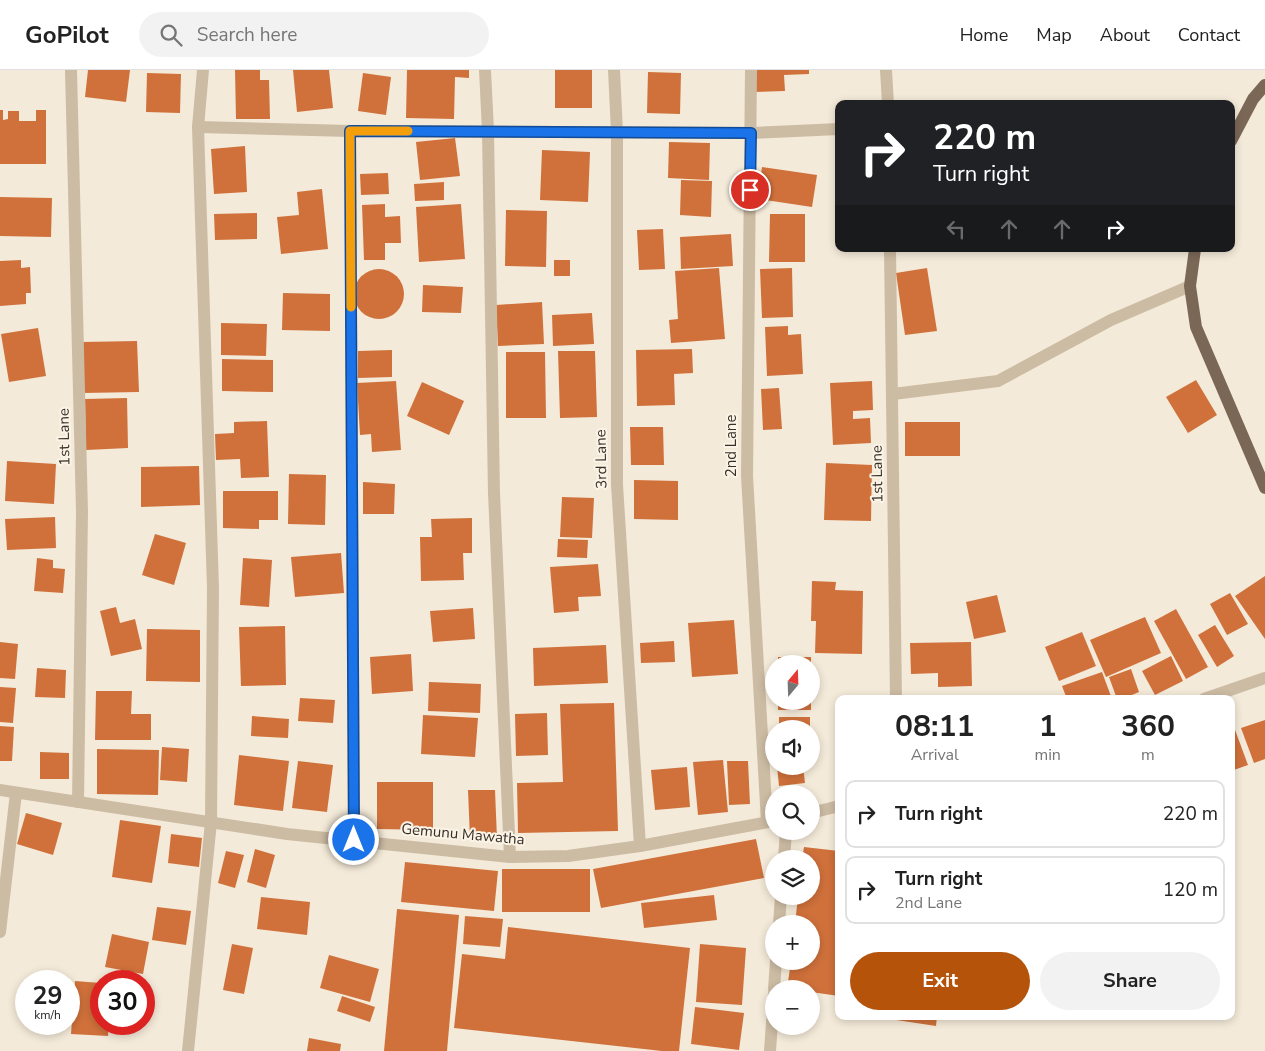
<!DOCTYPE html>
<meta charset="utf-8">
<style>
:root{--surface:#fff;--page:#f2f2f2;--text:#222;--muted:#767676;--line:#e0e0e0;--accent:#b45309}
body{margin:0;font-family:"Nunito Sans",sans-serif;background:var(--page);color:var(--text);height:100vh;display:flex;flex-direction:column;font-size:19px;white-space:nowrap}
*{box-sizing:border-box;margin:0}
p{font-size:16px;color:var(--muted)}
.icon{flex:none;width:28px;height:28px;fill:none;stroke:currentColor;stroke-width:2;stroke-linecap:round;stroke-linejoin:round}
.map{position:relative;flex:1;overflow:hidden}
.side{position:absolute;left:835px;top:625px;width:400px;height:325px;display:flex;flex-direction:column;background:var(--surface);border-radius:10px;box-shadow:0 2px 8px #0003}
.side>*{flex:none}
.banner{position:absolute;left:835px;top:30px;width:400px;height:152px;border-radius:10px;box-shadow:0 2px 8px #0003;background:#202124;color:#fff;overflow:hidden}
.needle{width:32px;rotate:19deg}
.tools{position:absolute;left:765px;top:585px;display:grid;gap:10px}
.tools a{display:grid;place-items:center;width:55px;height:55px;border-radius:50%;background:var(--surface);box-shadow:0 2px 8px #0003;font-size:25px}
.speed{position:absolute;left:15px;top:900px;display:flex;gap:10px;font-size:25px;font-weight:700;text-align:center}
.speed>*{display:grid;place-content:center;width:65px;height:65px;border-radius:50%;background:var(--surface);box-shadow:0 2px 8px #0003;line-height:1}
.speed small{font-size:12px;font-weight:400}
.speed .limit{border:8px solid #d22;background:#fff;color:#111}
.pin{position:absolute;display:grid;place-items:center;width:42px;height:42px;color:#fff;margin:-21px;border:2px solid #fff;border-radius:50%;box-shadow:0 1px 5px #0007}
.me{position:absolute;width:55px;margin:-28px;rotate:0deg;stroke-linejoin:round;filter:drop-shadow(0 0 4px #0008)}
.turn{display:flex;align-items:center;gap:18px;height:105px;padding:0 15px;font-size:22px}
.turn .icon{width:65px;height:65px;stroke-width:2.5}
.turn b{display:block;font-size:35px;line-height:42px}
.lanes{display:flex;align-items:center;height:48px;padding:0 15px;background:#0003;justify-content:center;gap:25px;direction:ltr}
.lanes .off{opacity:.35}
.eta{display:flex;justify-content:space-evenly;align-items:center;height:85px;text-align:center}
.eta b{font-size:30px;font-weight:700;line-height:35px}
.button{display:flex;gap:10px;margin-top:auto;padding:10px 15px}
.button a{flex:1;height:58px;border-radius:30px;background:var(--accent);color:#fff;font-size:20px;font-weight:700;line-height:58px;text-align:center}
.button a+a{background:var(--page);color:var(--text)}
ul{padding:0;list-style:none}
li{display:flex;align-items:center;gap:15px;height:68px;margin:0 10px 8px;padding:0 5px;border:2px solid var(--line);border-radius:10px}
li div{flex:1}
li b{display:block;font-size:19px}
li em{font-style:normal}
header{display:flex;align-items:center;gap:30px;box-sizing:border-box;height:70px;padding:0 25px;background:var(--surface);border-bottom:1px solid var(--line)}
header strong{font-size:24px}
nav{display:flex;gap:28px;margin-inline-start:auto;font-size:18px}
.search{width:350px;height:45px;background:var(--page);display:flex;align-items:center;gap:12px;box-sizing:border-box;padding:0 18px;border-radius:28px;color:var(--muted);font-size:19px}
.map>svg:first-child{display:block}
.building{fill:#d0713b}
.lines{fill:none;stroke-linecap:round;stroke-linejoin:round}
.minor{stroke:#cdbca4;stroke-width:12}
.primary{stroke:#7b6756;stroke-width:12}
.route-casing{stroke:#114b97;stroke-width:12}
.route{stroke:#1a73e8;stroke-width:9}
.slow{stroke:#f59e0b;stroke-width:9}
.labels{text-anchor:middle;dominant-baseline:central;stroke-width:4;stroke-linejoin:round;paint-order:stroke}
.street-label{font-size:15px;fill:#372e26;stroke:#fbf4e6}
</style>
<header>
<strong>GoPilot</strong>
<div class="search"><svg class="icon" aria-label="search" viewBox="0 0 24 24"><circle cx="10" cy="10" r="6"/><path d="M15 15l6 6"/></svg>Search here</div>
<nav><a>Home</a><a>Map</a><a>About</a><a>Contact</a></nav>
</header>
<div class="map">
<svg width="1265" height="981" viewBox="0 0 1265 981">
<rect width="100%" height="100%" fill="#f4ead9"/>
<g class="building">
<polygon points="88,0 130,0 126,32 85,27"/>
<polygon points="235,0 260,0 260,10 269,10 270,49 236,49"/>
<polygon points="293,0 329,0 333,38 297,42"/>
<polygon points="407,0 469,0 469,8 455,7 454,49 406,48"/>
<rect x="555" y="0" width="37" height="38"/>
<polygon points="751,0 809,0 809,4 784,5 785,21 752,22"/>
<polygon points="648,2 681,3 680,44 647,43"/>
<polygon points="147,3 181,4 180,43 146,42"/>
<polygon points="363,3 391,7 386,45 358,41"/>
<polygon points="0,40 3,40 3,50 8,49 8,41 19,41 19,51 36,51 36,40 46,40 46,94 0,94"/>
<polygon points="455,68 460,106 420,110 416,72"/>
<polygon points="669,72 710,73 709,110 668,108"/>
<polygon points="245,76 247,122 214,124 211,79"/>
<polygon points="542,80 590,82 588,132 540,130"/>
<polygon points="762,97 817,105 812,137 758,129"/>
<polygon points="388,103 389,124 361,125 360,104"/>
<polygon points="681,110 712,111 711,147 680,145"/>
<polygon points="444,112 444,130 415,131 414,114"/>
<polygon points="322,119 328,179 281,184 277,147 299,145 297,122"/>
<polygon points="0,127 52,128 51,167 0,166"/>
<polygon points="385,134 385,147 400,146 401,173 385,173 385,190 364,190 362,135"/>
<polygon points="461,134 465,189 419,192 416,137"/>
<polygon points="506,140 547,141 546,197 505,196"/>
<polygon points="257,143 257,169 215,170 214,144"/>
<polygon points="770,144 805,144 805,192 769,192"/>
<polygon points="663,159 665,199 639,200 637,160"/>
<polygon points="731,164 733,196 681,199 680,167"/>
<polygon points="21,190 21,198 30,197 31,223 26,223 26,234 0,236 0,191"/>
<rect x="554" y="190" width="16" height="16"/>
<polygon points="719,198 725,269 671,273 669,250 678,249 675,201"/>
<polygon points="792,198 793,247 762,248 760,199"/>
<polygon points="927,198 937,261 905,265 896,203"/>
<circle cx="379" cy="224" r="25"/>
<polygon points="423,215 463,217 461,243 422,242"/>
<polygon points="283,223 330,224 330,261 282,260"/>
<polygon points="542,232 544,274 498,276 496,235"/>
<polygon points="592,243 594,274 553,276 552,245"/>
<polygon points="221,253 267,254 266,286 221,285"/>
<polygon points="788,256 788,265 801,264 803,304 767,306 765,257"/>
<polygon points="38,258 46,306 9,312 1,264"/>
<polygon points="137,271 139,322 83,323 82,272"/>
<polygon points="692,279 693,303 674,304 675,335 637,336 636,280"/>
<polygon points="392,280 392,307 358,308 358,281"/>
<polygon points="558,281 595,281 597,347 560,348"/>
<polygon points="506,282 545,282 546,348 506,348"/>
<polygon points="222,289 273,290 273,322 222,321"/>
<polygon points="1196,310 1217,345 1188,363 1166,327"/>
<polygon points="396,311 401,380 372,382 371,364 360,365 357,313"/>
<polygon points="872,311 873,340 853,341 853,349 870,348 871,373 833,375 830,313"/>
<polygon points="422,312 464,331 449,365 407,346"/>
<polygon points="779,318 782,359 763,360 761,319"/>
<polygon points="127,328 128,378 86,380 85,329"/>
<polygon points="267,351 269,407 241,408 240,389 216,390 215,364 234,363 234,352"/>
<rect x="905" y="352" width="55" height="34"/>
<polygon points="630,357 663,357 664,395 631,395"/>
<polygon points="7,391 56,394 54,434 5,431"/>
<polygon points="826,393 872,395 871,451 824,450"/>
<polygon points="199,396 200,435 141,437 141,397"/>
<polygon points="289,404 326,405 325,455 288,454"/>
<polygon points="634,410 678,411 678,450 634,449"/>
<polygon points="363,412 395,414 394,444 363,444"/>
<polygon points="223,421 278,421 278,450 259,450 259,459 223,458"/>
<polygon points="562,427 594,428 592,468 560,467"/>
<polygon points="55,447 56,478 7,480 5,449"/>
<polygon points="472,448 472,483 463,483 464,510 421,511 420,467 432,467 431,449"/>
<polygon points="155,464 186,473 174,515 142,505"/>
<polygon points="558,469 588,470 587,488 557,487"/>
<polygon points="341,483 344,523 295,527 291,487"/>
<polygon points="37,488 53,490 53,498 65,499 63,523 34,521"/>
<polygon points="243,488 272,490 269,537 240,535"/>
<polygon points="598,494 601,526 578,527 579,541 554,543 550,497"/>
<polygon points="1265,506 1265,569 1235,526"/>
<polygon points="812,511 836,512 835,520 863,521 862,584 815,583 816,551 811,551"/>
<polygon points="1230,523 1248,554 1227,565 1210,534"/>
<polygon points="997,525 1006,562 974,569 966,532"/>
<polygon points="116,537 120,553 135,549 142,579 111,586 100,541"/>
<polygon points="473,538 475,569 433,572 430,541"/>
<polygon points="1176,539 1208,597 1186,609 1154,551"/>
<polygon points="1145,547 1161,583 1106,607 1090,570"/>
<polygon points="734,550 738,604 692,607 688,553"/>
<polygon points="1215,555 1234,586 1217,597 1198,565"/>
<polygon points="285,556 286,615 241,616 239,557"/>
<polygon points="147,559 200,560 200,612 146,611"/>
<polygon points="1082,562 1096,596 1059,611 1045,577"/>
<polygon points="674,571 675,592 641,593 640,573"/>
<polygon points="0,572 18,574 15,609 0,608"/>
<polygon points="971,572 972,616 938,617 938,603 911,604 910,573"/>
<polygon points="606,575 608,613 534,616 533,578"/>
<polygon points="411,584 413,621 372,624 370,587"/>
<polygon points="1171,586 1183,611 1155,625 1142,601"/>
<rect x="778" y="587" width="33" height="7"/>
<polygon points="37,598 66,600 65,628 35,627"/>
<polygon points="1131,599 1139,622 1122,629 1117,629 1109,607"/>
<polygon points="1102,602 1112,629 1067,629 1062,616"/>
<polygon points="429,612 481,614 480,643 428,641"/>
<polygon points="0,617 16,618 13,653 0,652"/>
<polygon points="96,621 132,621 131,644 151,644 151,670 95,670"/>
<polygon points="300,628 335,630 333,653 298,651"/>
<rect x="778" y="631" width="33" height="9"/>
<polygon points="614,633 618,761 518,763 517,713 563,712 560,634"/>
<polygon points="547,643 548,685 516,686 515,644"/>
<polygon points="423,645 478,648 475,687 421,684"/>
<polygon points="252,646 289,649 288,668 251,666"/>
<rect x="779" y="647" width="31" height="12"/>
<polygon points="1231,649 1248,695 1231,701"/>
<polygon points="1265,650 1265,689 1254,693 1241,658"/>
<polygon points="0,656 14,657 12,691 0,691"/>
<polygon points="162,677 189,679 187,712 160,710"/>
<polygon points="97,679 159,680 158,725 97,724"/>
<polygon points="40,682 69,683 69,709 40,709"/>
<polygon points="239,685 289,691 283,741 234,735"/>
<polygon points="723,690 728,742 698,745 693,692"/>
<polygon points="298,691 333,695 327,742 292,738"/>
<polygon points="727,691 748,691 750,734 729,735"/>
<polygon points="777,696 803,696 805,713 779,716"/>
<polygon points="687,697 690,737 655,740 651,700"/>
<polygon points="377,712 433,712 433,760 377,759"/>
<polygon points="468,720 495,720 497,769 470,769"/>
<polygon points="26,743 62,753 53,785 17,774"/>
<polygon points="120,750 161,756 152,813 112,807"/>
<polygon points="171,764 202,768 199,797 168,793"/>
<polygon points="756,769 764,808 601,838 593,799"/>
<polygon points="804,777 839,781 839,926 811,922 811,919 787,919 791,891 811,891 811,854 795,854 798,826 811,826 811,789 802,789"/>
<polygon points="255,779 275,785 266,818 247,812"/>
<polygon points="226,781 244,785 235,818 218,813"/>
<polygon points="405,792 498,801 494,841 401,832"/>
<rect x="502" y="799" width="88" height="43"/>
<polygon points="714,825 717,850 644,858 641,833"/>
<polygon points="261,827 310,832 307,865 257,859"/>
<polygon points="157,837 191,841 186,875 152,870"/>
<polygon points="397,839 459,845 447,981 384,981"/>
<polygon points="465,846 503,849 500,877 463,874"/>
<polygon points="508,857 690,878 679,981 662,981 454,958 462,884 505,889"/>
<polygon points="112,864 149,872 143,904 105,897"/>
<polygon points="232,874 253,878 244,924 223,920"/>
<polygon points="700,874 746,878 742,935 696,932"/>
<polygon points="329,885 379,899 370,932 320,918"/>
<polygon points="75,911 101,913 101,954 109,954 108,966 71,964"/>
<polygon points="342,926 375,937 370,952 337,941"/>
<polygon points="695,937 744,943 739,980 691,974"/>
<polygon points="884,946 937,946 936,956 883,948"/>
<polygon points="309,968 341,974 340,981 307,981"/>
</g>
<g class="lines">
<g class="minor">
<polyline points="71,0 82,442 78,732"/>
<polyline points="485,0 488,61 494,423 510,787"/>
<polyline points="614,0 617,62 617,415 640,776"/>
<polyline points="751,0 747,406 767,752"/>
<polyline points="886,0 888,34"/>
<polyline points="198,57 350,61 751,63 839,59"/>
<polyline points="350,61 354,770"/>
<polyline points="890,179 896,629"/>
<polyline points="893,324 998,311 1111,250 1190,216"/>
<polyline points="1204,629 1265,608"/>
<polyline points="0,720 287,764 510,787 568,786 640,776 774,751"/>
<polyline points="811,743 839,736"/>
<polyline points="784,789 786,761"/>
<polyline points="779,854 781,826"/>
<polyline points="0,862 16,723"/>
<polyline points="774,919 776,891"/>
<polyline points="188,981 211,752 213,518 198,57 203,0"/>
<polyline points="770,981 774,924"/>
</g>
<g class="primary">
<polyline points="1231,71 1253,29 1265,15"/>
<polyline points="1195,179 1190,216 1196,257 1265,418"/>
</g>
</g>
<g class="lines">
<defs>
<polyline id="route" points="354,770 350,61 751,63 750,120"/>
</defs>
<use href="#route" class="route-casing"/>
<use href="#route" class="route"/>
<polyline class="slow" points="351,237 350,61 408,61"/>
</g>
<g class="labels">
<g class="street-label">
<text transform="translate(64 367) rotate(-91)">1st Lane</text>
<text transform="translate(731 376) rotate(-90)">2nd Lane</text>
<text transform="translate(601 389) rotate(-91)">3rd Lane</text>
<text transform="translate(877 404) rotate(-91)">1st Lane</text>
<text transform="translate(463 764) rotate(5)">Gemunu Mawatha</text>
</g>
</g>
</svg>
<div class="tools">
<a><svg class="needle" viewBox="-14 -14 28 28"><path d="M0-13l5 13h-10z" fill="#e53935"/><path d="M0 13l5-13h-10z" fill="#767676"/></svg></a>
<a><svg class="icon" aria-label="sound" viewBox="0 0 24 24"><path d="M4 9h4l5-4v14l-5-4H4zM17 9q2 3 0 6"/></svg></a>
<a><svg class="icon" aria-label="search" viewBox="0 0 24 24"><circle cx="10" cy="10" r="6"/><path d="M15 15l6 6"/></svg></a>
<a><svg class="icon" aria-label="layers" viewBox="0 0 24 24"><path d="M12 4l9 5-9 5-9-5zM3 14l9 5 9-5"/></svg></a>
<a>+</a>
<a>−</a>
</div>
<div class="speed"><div>29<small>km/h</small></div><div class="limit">30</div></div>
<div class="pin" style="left:750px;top:120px;background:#d93025"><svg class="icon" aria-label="arrive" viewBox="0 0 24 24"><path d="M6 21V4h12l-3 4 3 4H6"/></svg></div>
<svg class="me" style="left:354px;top:770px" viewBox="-20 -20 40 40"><circle r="17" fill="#1a73e8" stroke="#fff" stroke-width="3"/><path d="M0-11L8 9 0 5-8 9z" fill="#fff"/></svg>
<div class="banner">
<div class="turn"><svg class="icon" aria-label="right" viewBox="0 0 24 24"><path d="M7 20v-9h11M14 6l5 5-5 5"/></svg><div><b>220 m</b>Turn right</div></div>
<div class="lanes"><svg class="icon off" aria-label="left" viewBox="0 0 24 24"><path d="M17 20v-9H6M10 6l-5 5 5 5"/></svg><svg class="icon off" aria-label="ahead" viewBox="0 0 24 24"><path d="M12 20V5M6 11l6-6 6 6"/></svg><svg class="icon off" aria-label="ahead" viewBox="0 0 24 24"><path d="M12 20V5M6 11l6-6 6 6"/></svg><svg class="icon" aria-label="right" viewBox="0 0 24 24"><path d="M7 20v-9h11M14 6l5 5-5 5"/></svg></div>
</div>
<section class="side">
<div class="eta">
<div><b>08:11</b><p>Arrival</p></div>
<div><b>1</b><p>min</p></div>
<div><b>360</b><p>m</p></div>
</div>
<ul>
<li><svg class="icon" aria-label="right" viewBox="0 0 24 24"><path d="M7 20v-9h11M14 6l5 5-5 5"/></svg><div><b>Turn right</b></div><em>220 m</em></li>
<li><svg class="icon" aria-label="right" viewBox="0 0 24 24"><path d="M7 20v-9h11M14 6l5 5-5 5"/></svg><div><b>Turn right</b><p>2nd Lane</p></div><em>120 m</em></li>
</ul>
<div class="button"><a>Exit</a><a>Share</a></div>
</section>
</div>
